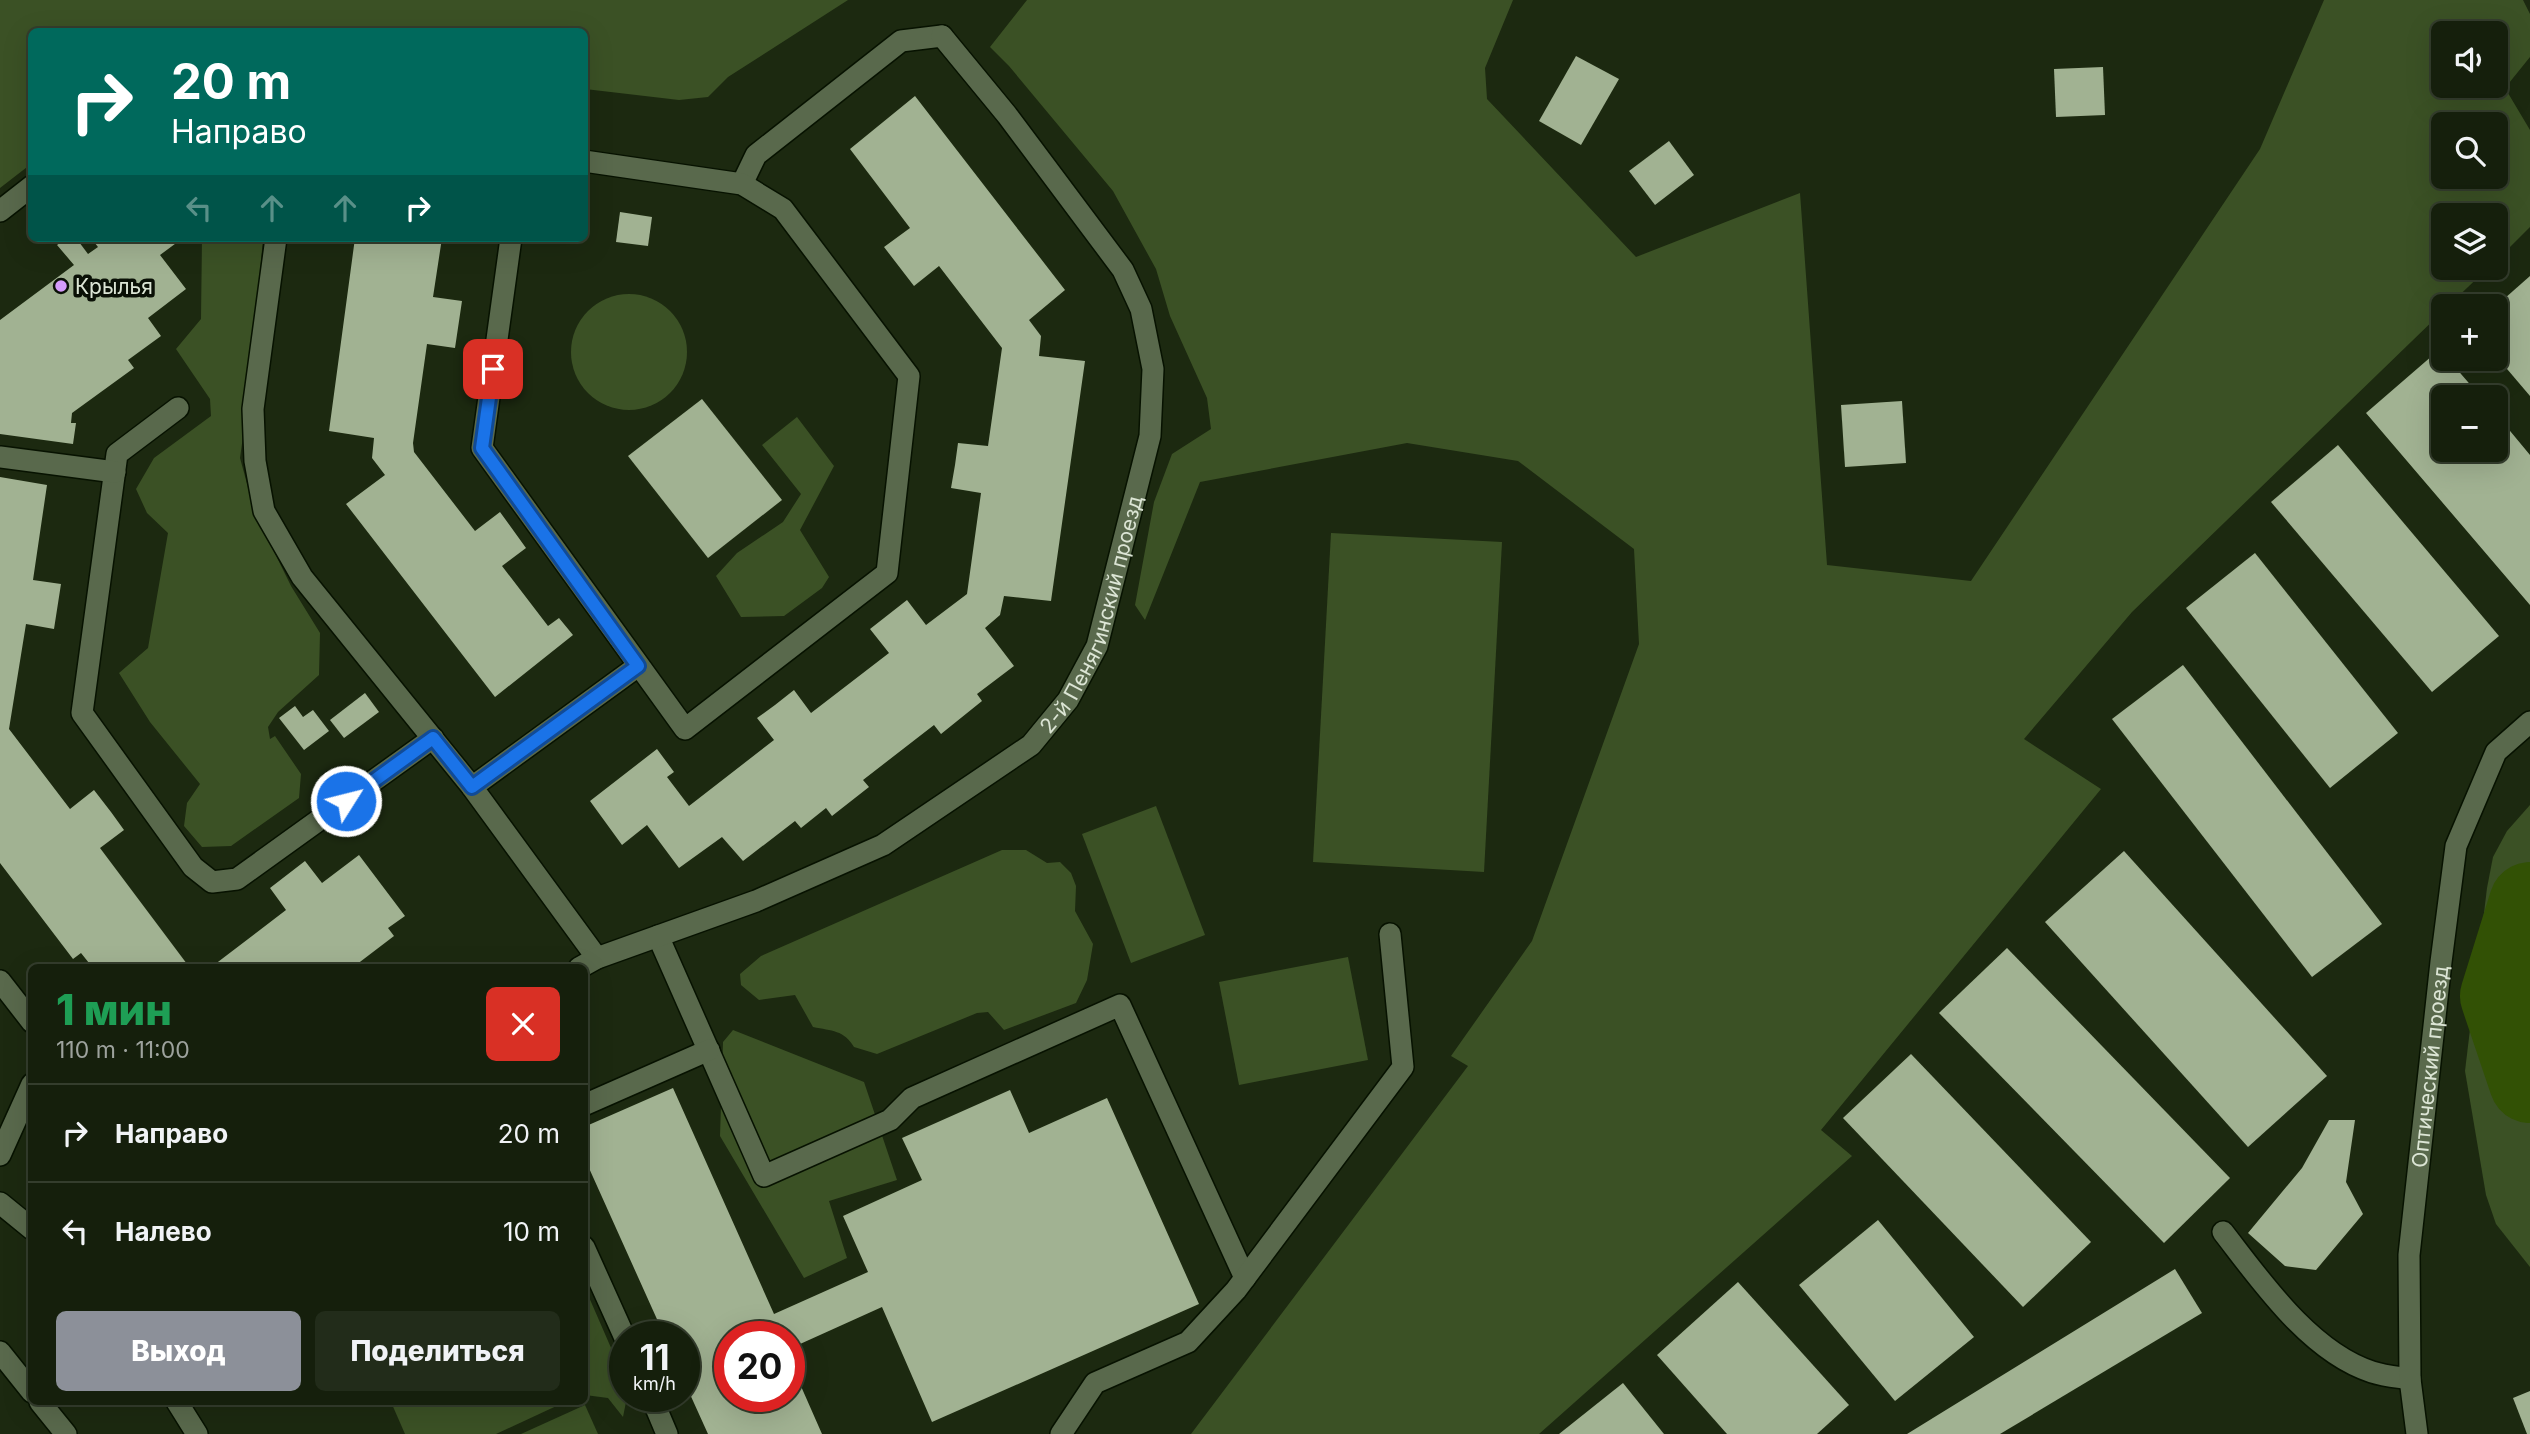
<!DOCTYPE html>
<html lang="ru">
<meta charset="utf-8">
<style>
:root{--surface:#151f0c;--page:#222c1a;--text:#f1f3f6;--muted:#9da29d;--line:#343d2d;--accent:#8c9099}
body{margin:0;font-family:Inter,sans-serif;background:var(--page);color:var(--text);height:100vh;display:flex;flex-direction:column;font-size:26px;white-space:nowrap}
*{box-sizing:border-box;margin:0}
p{font-size:23px;color:var(--muted)}
.icon{flex:none;width:38px;height:38px;fill:none;stroke:currentColor;stroke-width:2;stroke-linecap:round;stroke-linejoin:round}
.map{position:relative;flex:1;overflow:hidden}
.side{position:absolute;left:28px;top:964px;width:560px;height:441px;display:flex;flex-direction:column;background:var(--surface);border-radius:10px;box-shadow:0 7px 28px #0002,0 0 0 2px var(--line)}
.side>*{flex:none}
.top-card{position:absolute;left:28px;top:28px;width:560px;height:214px;border-radius:10px;box-shadow:0 7px 28px #0002,0 0 0 2px var(--line);background:#00695c;color:#fff;overflow:hidden}
.controls{position:absolute;left:2431px;top:21px;display:grid;gap:14px}
.controls a{display:grid;place-items:center;width:77px;height:77px;border-radius:10px;background:var(--surface);box-shadow:0 7px 28px #0002,0 0 0 2px var(--line);font-size:35px}
.speed{position:absolute;left:609px;top:1321px;display:flex;gap:14px;font-size:35px;font-weight:700;text-align:center}
.speed>*{display:grid;place-content:center;width:91px;height:91px;border-radius:50%;background:var(--surface);box-shadow:0 7px 28px #0002,0 0 0 2px var(--line);line-height:1}
.speed small{font-size:18px;font-weight:400}
.speed .limit{border:10px solid #d22;background:#fff;color:#111}
.pin{position:absolute;display:grid;place-items:center;width:60px;height:60px;color:#fff;margin:-30px;border-radius:14px;box-shadow:0 4px 10px #0006}
.me{position:absolute;width:77px;margin:-38px;rotate:54deg;stroke-linejoin:round;filter:drop-shadow(0 0 5px #0008)}
.turn{display:flex;align-items:center;gap:24px;height:147px;padding:0 28px;font-size:32px}
.turn .icon{width:91px;height:91px;stroke-width:2.5}
.turn b{display:block;font-size:49px;line-height:60px}
.lanes{display:flex;align-items:center;height:66px;padding:0 28px;background:#0003;justify-content:center;gap:35px;direction:ltr}
.lanes .off{opacity:.35}
.round{display:grid;place-items:center;flex:none;width:74px;height:74px;border-radius:10px;background:var(--page)}
.head{display:flex;align-items:center;justify-content:space-between;height:119px;padding:0 28px}
h1{font-size:42px;font-weight:800;line-height:52px;color:#1e9e55}
.cta{display:flex;gap:14px;margin-top:auto;padding:14px 28px}
.cta a{flex:1;height:80px;border-radius:10px;background:var(--accent);color:#fff;font-size:28px;font-weight:800;line-height:80px;text-align:center}
.cta a+a{background:var(--page);color:var(--text)}
ul{padding:0;list-style:none}
li{display:flex;align-items:center;gap:21px;height:98px;padding:0 28px;border-top:2px solid var(--line)}
li div{flex:1}
li b{display:block;font-size:26px}
li em{font-style:normal}
.map>svg:first-child{display:block}
.green{fill:#3b5125;fill-rule:evenodd}
.lines{fill:none;stroke-linecap:round;stroke-linejoin:round}
.river{stroke:#325105;stroke-width:82}
.building{fill:#a1b292}
.service-casing{stroke:#071200;stroke-width:24}
.minor-casing{stroke:#071200;stroke-width:24}
.service{stroke:#59694c;stroke-width:21}
.minor{stroke:#59694c;stroke-width:21}
.route-casing{stroke:#114b97;stroke-width:18}
.route{stroke:#1a73e8;stroke-width:12}
.poi-dot{fill:#d59cfb;stroke:#0a1006;stroke-width:2.5}
.labels{text-anchor:middle;dominant-baseline:central;stroke-width:7;stroke-linejoin:round;paint-order:stroke}
.poi-label{font-size:21px;fill:#dce5d5;stroke:#0a1006;text-anchor:start}
.street-label{font-size:21px;fill:#dce5d5;stroke:#0a1006}
</style>
<div class="map">
<svg width="2530" height="1434" viewBox="0 0 2530 1434">
<rect width="100%" height="100%" fill="#1c2910"/>
<g class="green">
<polygon points="0,0 848,0 728,77 708,97 679,100 585,89 584,32 32,32 31,164 0,188"/>
<path d="M 1027,0 L 1513,0 L 1485,68 L 1487,99 L 1636,257 L 1800,193 L 1827,565 L 1971,581 L 2260,149 L 2324,0 L 2523,0 L 2530,14 L 2530,57 L 2505,88 L 2530,130 L 2530,227 L 2496,261 L 2496,215 L 2443,215 L 2443,268 L 2488,268 L 2448,306 L 2443,306 L 2443,311 L 2132,612 L 2024,739 L 2101,789 L 1821,1130 L 1852,1156 L 1539,1434 L 1191,1434 L 1468,1066 L 1451,1056 L 1532,941 L 1639,644 L 1634,549 L 1518,461 L 1407,443 L 1200,482 L 1145,620 L 1135,605 L 1154,502 L 1172,454 L 1211,429 L 1207,398 L 1170,316 L 1156,269 L 1113,191 L 1009,66 L 990,47 ZM 2443,33 L 2496,33 L 2496,86 L 2443,86 ZM 2443,124 L 2496,124 L 2496,177 L 2443,177 Z"/>
<polygon points="202,238 263,238 251,379 240,458 255,513 291,586 320,633 319,675 278,712 268,727 270,739 275,736 301,774 299,798 231,846 202,847 184,826 187,803 200,784 150,722 119,673 148,648 168,533 147,513 136,489 154,458 211,416 210,399 176,349 201,319"/>
<circle cx="629" cy="352" r="58"/>
<polygon points="797,417 834,466 800,530 829,577 822,588 784,616 741,617 716,576 737,553 783,522 801,494 762,445"/>
<polygon points="1331,533 1502,542 1484,872 1313,862"/>
<polygon points="2530,805 2530,1267 2496,1224 2486,1195 2465,1071 2487,888 2493,857 2507,831"/>
<polygon points="1156,806 1205,935 1131,963 1082,834"/>
<path d="M 1002,850 L 1026,850 L 1047,863 L 1060,862 L 1071,873 L 1076,886 L 1075,911 L 1093,944 L 1087,980 L 1076,1003 L 1004,1030 L 988,1012 L 977,1013 L 877,1054 L 854,1047 C 844,1030 832,1031 813,1027 L 795,995 L 759,1000 L 741,985 L 740,974 L 761,956 Z"/>
<polygon points="1348,957 1368,1060 1239,1085 1219,982"/>
<polygon points="733,1030 864,1082 897,1180 829,1201 847,1258 804,1278 720,1136 723,1042"/>
<polygon points="585,1288 625,1380 625,1396 627,1397 623,1417 608,1398 585,1395"/>
<polygon points="391,1402 565,1402 496,1434 405,1434"/>
<polygon points="585,1405 598,1434 521,1434"/>
</g>
<g class="lines">
<polyline class="river" points="2530,903 2501,996 2530,1082"/>
</g>
<g class="building">
<polygon points="1576,56 1619,79 1581,145 1539,121"/>
<polygon points="2103,67 2105,115 2056,117 2054,69"/>
<polygon points="915,96 1065,290 1029,320 1041,336 1039,356 1085,361 1051,601 1004,596 1000,615 985,628 1014,666 977,694 982,701 941,734 934,725 863,780 869,787 832,816 826,808 801,828 795,821 743,861 722,837 679,868 647,825 622,845 590,801 657,749 674,772 667,777 689,806 774,740 757,718 775,705 794,690 811,713 889,653 870,629 907,600 926,625 967,594 981,493 951,488 955,465 958,443 988,446 1002,348 939,266 914,286 884,247 910,228 850,149"/>
<polygon points="1669,141 1694,175 1655,205 1629,171"/>
<polygon points="620,212 652,217 648,246 616,242"/>
<polygon points="67,238 76,238 88,254 98,247 91,238 183,238 160,255 186,289 148,318 161,336 128,360 134,368 72,413 71,423 76,423 73,444 0,434 0,320 74,265 57,245"/>
<polygon points="355,238 442,238 433,297 462,301 455,348 427,344 413,443 414,452 475,531 500,512 526,548 502,566 548,626 559,618 573,635 495,697 346,504 385,475 372,458 374,438 329,431"/>
<polygon points="2530,276 2530,396 2496,356 2496,306"/>
<polygon points="2440,349 2443,353 2443,359 2448,359 2481,397 2443,397 2443,450 2496,450 2496,414 2530,455 2530,605 2366,413"/>
<polygon points="702,399 782,500 708,558 628,456"/>
<polygon points="1902,401 1906,463 1845,467 1841,405"/>
<polygon points="2338,445 2499,636 2432,692 2271,502"/>
<polygon points="0,477 47,485 33,580 61,584 54,629 26,624 9,729 70,809 94,790 111,812 124,830 100,848 190,968 93,968 81,953 73,959 0,863"/>
<polygon points="2255,553 2398,733 2330,788 2186,608"/>
<polygon points="2183,665 2382,924 2312,977 2112,719"/>
<polygon points="365,693 379,712 344,738 330,720"/>
<polygon points="295,706 303,717 313,710 329,731 304,750 279,718"/>
<polygon points="2124,851 2327,1076 2248,1147 2045,922"/>
<polygon points="359,855 405,916 388,928 394,936 352,968 210,968 286,910 270,888 305,861 322,883"/>
<polygon points="2007,948 2230,1178 2164,1243 1939,1013"/>
<polygon points="1911,1054 2091,1242 2023,1307 1843,1118"/>
<polygon points="673,1088 774,1314 868,1272 843,1216 922,1180 902,1138 1010,1090 1029,1133 1107,1098 1199,1304 932,1422 882,1307 789,1349 789,1337 730,1337 730,1396 789,1396 789,1359 822,1434 708,1434 684,1381 684,1337 665,1337 584,1157 584,1127"/>
<polygon points="2329,1120 2355,1120 2346,1182 2363,1214 2316,1270 2285,1266 2248,1233 2302,1168"/>
<polygon points="1878,1220 1974,1337 1895,1401 1799,1285"/>
<polygon points="2175,1269 2202,1313 2000,1434 1907,1434"/>
<polygon points="1738,1282 1849,1405 1817,1434 1727,1434 1657,1355"/>
<polygon points="1623,1383 1664,1434 1559,1434"/>
<polygon points="2530,1391 2530,1434 2527,1434 2513,1398"/>
</g>
<g class="lines">
<defs>
<g id="service">
<polyline points="742,184 756,155 901,41 942,36"/>
<polyline points="0,211 32,186"/>
<polyline points="276,238 253,409 255,461 264,511 302,577 472,787"/>
<polyline points="511,238 482,448 685,729 887,573 909,376 783,209 742,184 584,161"/>
<polyline points="178,408 117,454 82,713 193,867 212,882 237,879 433,738"/>
<polyline points="0,457 115,472"/>
<polyline points="658,936 764,1176 890,1120 912,1098 1120,1005 1245,1278"/>
<polyline points="597,958 472,787 638,666"/>
<polyline points="0,981 32,1022"/>
<polyline points="584,1105 709,1050"/>
<polyline points="0,1155 32,1084"/>
<path d="M 2223,1232 C 2261,1281 2310,1352 2372,1372 C 2384,1376 2397,1377 2410,1379"/>
<polyline points="584,1247 625,1338"/>
<polyline points="0,1352 32,1392"/>
<polyline points="651,1396 667,1434"/>
<polyline points="40,1402 66,1434"/>
<polyline points="1061,1434 1095,1383 1188,1342 1236,1290 1403,1067 1390,934"/>
</g>
<g id="minor">
<path id="s1" d="M 579,968 L 597,958 L 756,901 L 883,845 L 1031,745 L 1068,700 L 1097,646 L 1150,436 L 1153,369 L 1141,309 L 1123,270 L 1007,115 L 942,36"/>
<polyline points="0,1203 32,1229"/>
<polyline points="177,1402 197,1434"/>
<path id="s2" d="M 2417,1434 L 2410,1379 L 2409,1255 L 2441,962 L 2456,846 L 2496,752 L 2530,722"/>
</g>
</defs>
<use href="#service" class="service-casing"/>
<use href="#minor" class="minor-casing"/>
<use href="#service" class="service"/>
<use href="#minor" class="minor"/>
</g>
<g class="lines">
<defs>
<polyline id="route" points="346,801 433,738 472,787 638,666 482,448 493,369"/>
</defs>
<use href="#route" class="route-casing"/>
<use href="#route" class="route"/>
</g>
<circle class="poi-dot" cx="61" cy="286" r="7"/>
<g class="labels">
<g class="poi-label">
<text x="75" y="286">Крылья</text>
</g>
<g class="street-label">
<text stroke="none"><textPath href="#s1" startOffset="654">2-й Пенягинский проезд</textPath></text>
<text stroke="none"><textPath href="#s2" startOffset="369">Оптический проезд</textPath></text>
</g>
</g>
</svg>
<div class="controls">
<a><svg class="icon" aria-label="sound" viewBox="0 0 24 24"><path d="M4 9h4l5-4v14l-5-4H4zM17 9q2 3 0 6"/></svg></a>
<a><svg class="icon" aria-label="search" viewBox="0 0 24 24"><circle cx="10" cy="10" r="6"/><path d="M15 15l6 6"/></svg></a>
<a><svg class="icon" aria-label="layers" viewBox="0 0 24 24"><path d="M12 4l9 5-9 5-9-5zM3 14l9 5 9-5"/></svg></a>
<a>+</a>
<a>−</a>
</div>
<div class="speed"><div>11<small>km/h</small></div><div class="limit">20</div></div>
<div class="pin" style="left:493px;top:369px;background:#d93025"><svg class="icon" aria-label="arrive" viewBox="0 0 24 24"><path d="M6 21V4h12l-3 4 3 4H6"/></svg></div>
<svg class="me" style="left:346px;top:801px" viewBox="-20 -20 40 40"><circle r="17" fill="#1a73e8" stroke="#fff" stroke-width="3"/><path d="M0-11L8 9 0 5-8 9z" fill="#fff"/></svg>
<div class="top-card">
<div class="turn"><svg class="icon" aria-label="right" viewBox="0 0 24 24"><path d="M7 20v-9h11M14 6l5 5-5 5"/></svg><div><b>20 m</b>Направо</div></div>
<div class="lanes"><svg class="icon off" aria-label="left" viewBox="0 0 24 24"><path d="M17 20v-9H6M10 6l-5 5 5 5"/></svg><svg class="icon off" aria-label="ahead" viewBox="0 0 24 24"><path d="M12 20V5M6 11l6-6 6 6"/></svg><svg class="icon off" aria-label="ahead" viewBox="0 0 24 24"><path d="M12 20V5M6 11l6-6 6 6"/></svg><svg class="icon" aria-label="right" viewBox="0 0 24 24"><path d="M7 20v-9h11M14 6l5 5-5 5"/></svg></div>
</div>
<section class="side">
<div class="head"><div><h1>1 мин</h1><p>110 m · 11:00</p></div><a class="round" style="background:#d93025;color:#fff"><svg class="icon" aria-label="close" viewBox="0 0 24 24"><path d="M6 6l12 12M18 6L6 18"/></svg></a></div>
<ul>
<li><svg class="icon" aria-label="right" viewBox="0 0 24 24"><path d="M7 20v-9h11M14 6l5 5-5 5"/></svg><div><b>Направо</b></div><em>20 m</em></li>
<li><svg class="icon" aria-label="left" viewBox="0 0 24 24"><path d="M17 20v-9H6M10 6l-5 5 5 5"/></svg><div><b>Налево</b></div><em>10 m</em></li>
</ul>
<div class="cta"><a>Выход</a><a>Поделиться</a></div>
</section>
</div>
